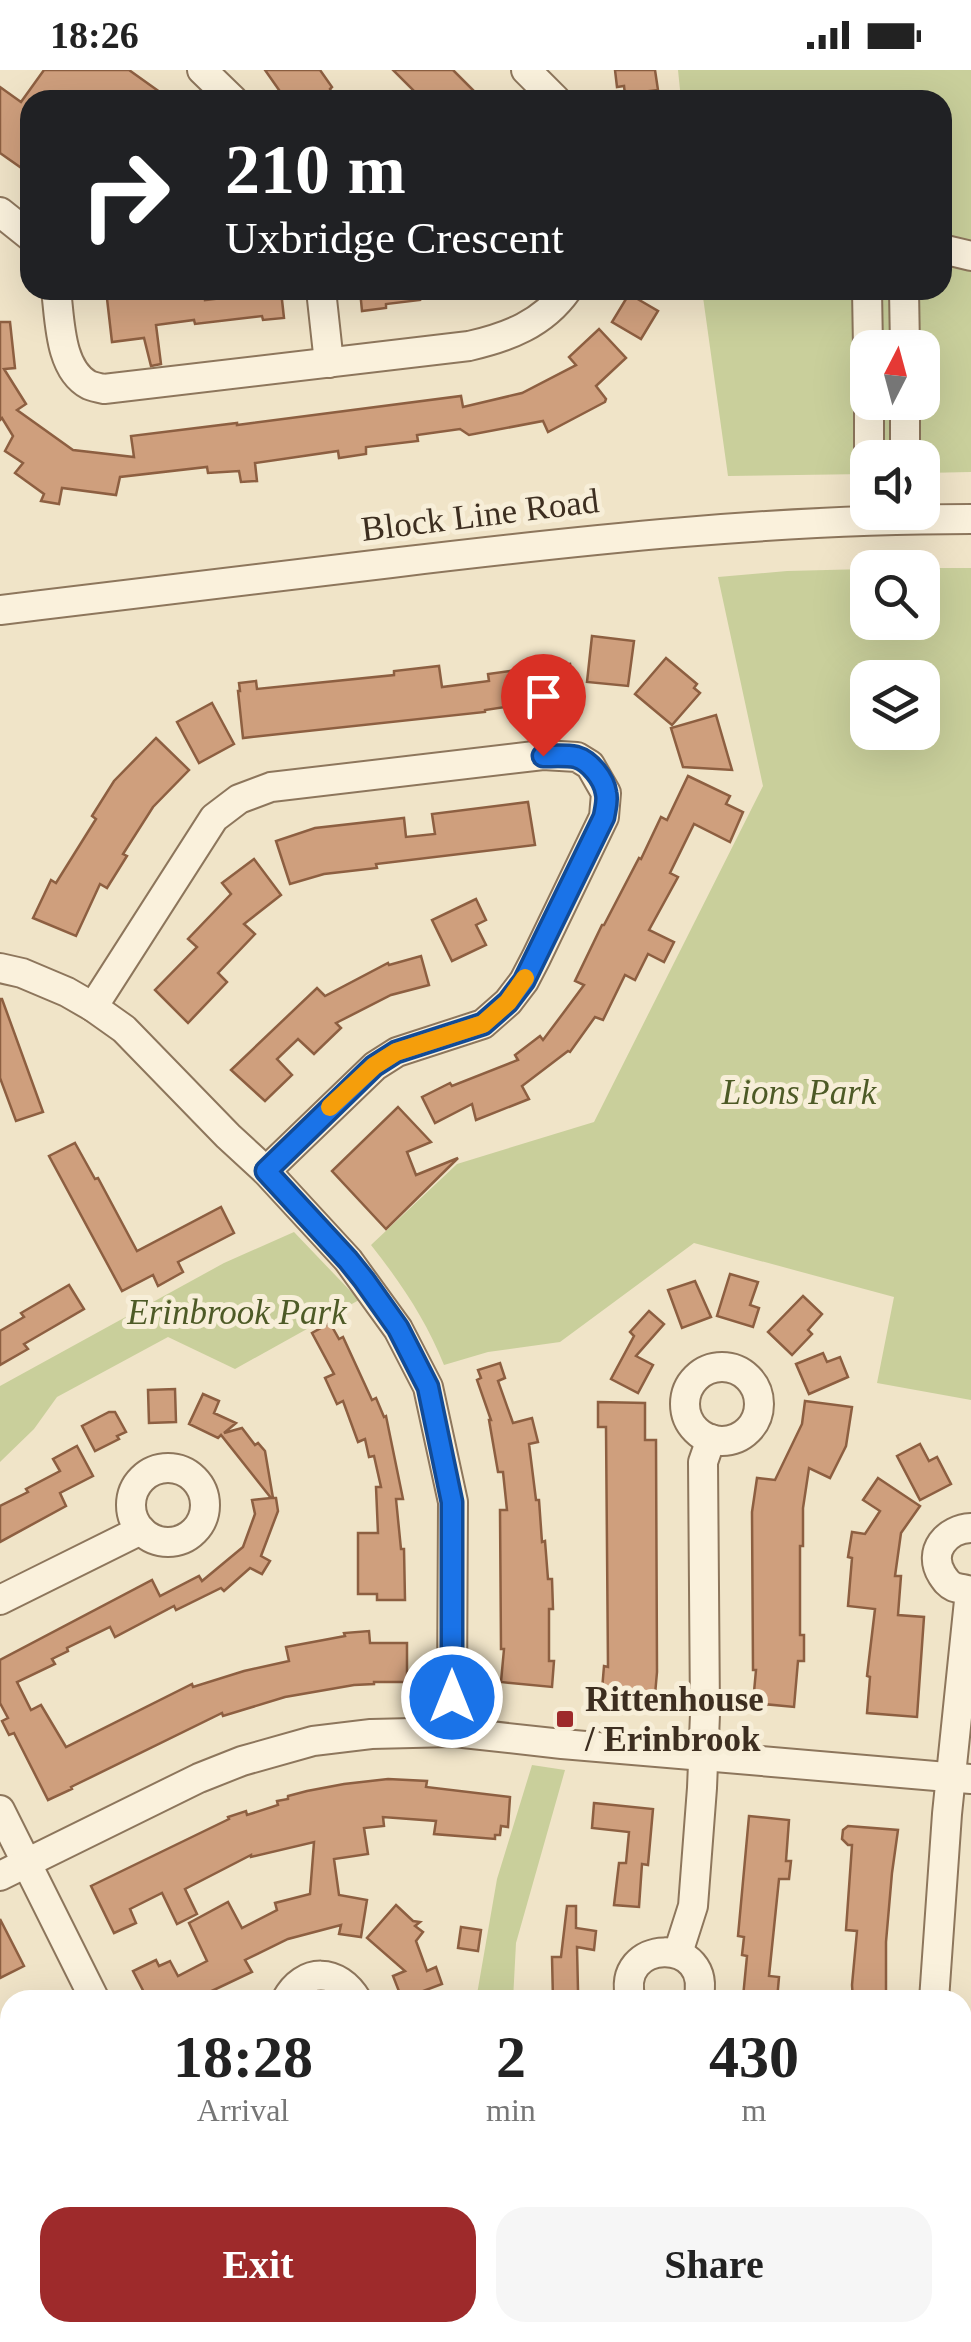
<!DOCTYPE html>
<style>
:root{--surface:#fff;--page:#f6f6f6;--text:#222;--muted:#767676;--accent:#9e2a2b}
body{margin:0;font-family:Georgia,serif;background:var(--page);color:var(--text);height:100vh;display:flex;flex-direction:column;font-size:38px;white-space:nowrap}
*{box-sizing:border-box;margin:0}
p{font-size:32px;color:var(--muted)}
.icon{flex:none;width:55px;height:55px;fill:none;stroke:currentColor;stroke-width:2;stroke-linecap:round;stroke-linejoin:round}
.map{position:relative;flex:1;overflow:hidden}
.drawer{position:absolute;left:0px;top:1920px;width:972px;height:352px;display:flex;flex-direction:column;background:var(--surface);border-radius:30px 30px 0 0;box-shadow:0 10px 40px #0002}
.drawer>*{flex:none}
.top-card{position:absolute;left:20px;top:20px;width:932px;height:210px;border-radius:30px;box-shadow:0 10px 40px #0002;background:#202124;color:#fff;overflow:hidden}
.needle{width:65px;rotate:6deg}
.buttons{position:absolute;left:850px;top:260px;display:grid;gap:20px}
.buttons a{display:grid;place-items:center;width:90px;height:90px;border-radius:20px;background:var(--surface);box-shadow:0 10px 40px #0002;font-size:50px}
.pin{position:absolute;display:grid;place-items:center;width:85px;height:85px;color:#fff;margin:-102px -42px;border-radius:50% 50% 50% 0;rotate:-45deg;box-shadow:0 0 10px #0007}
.pin .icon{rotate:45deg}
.me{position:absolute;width:110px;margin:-55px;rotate:0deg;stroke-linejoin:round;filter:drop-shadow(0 0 8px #0008)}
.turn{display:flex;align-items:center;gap:35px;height:210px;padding:0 40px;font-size:45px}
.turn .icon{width:130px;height:130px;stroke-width:2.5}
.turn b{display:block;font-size:70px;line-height:85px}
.eta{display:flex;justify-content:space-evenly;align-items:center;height:170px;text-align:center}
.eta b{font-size:60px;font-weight:800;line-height:70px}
.cta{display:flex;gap:20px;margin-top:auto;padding:20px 40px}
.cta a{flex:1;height:115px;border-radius:30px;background:var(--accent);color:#fff;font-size:40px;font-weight:800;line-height:115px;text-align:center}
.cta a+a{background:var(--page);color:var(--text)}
.status{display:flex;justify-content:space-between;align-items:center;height:70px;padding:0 50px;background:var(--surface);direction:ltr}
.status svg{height:28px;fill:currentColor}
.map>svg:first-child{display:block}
.green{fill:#c9cf9b;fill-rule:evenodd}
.building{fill:#cf9f7d;stroke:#8d5f41;stroke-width:2.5}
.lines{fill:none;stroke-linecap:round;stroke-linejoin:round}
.minor-casing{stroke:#8d765c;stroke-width:32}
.minor{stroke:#faf1dc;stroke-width:28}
.route-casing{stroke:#114b97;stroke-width:25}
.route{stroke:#1a73e8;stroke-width:18}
.slow{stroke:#f59e0b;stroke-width:18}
.poi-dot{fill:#9e2a2b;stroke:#f7eed8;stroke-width:4}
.labels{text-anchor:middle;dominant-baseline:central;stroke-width:10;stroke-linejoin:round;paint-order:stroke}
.street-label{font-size:35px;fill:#3d2e20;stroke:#f7eed8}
.park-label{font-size:35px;font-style:italic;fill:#4d5a26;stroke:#f7eed8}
.poi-label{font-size:35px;font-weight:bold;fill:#3d2e20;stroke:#f7eed8;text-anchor:start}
</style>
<div class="status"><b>18:26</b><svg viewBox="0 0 49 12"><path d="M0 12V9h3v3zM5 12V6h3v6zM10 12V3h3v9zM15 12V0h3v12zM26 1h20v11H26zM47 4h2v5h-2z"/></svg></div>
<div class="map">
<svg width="971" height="2272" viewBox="0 0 971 2272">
<rect width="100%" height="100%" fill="#f0e4c8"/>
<g class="green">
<path d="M 678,0 L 971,0 L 971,402 L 923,403 L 922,388 L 868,388 L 867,404 L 728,406 L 702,220 L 942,220 L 942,30 L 681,30 ZM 868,278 L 922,278 L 922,332 L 868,332 Z"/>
<path d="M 923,498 L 971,498 L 971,1330 L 877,1313 L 894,1227 L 694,1173 L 560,1272 L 488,1282 L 444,1295 C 426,1250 401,1213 371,1175 L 457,1094 L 594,1052 L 763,716 L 718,507 L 787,501 L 867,499 L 868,552 L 922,552 ZM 868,608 L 922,608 L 922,662 L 868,662 Z"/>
<polygon points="294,1162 359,1230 235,1299 168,1267 57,1327 34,1359 0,1392 0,1316 224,1193"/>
<polygon points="532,1695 565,1700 516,1873 513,1930 476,1930 497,1809"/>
</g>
<g class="building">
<polygon points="44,0 129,0 171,30 30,30 30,104 0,83 0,17 21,32"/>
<polygon points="265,0 320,0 332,17 330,19 336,30 286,30"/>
<polygon points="393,0 453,0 483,30 423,30"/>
<polygon points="615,0 655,0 658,20 625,24 624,16 617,17"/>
<polygon points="106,220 204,220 205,230 281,221 284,248 263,250 262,246 195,254 194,250 156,255 161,294 151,296 144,268 112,272"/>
<polygon points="360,220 419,220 420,230 386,234 386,238 362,241"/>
<polygon points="629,224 658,241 641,269 612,252"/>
<polygon points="0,252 10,252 15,298 4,299 26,334 17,340 73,380 134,387 131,366 237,353 237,355 461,326 463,337 522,323 576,295 569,287 599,259 626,288 596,316 606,329 605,332 548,362 543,351 469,365 460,359 417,365 418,371 366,377 366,384 339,388 338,381 255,393 257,411 241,412 239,401 208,403 207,397 120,407 116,425 62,418 59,434 41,431 44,424 15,403 23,393 5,381 13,366 2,348 0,350"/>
<polygon points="592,566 634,571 628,616 587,612"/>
<polygon points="666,588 697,614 694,618 700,623 672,655 635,624"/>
<polygon points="542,589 543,597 570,594 574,623 530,628 531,633 485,640 485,642 243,668 238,621 240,621 239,613 256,611 257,619 394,605 394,601 439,596 442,617 489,611 488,604 524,599 523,591"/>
<polygon points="212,633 234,674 199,693 177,652"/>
<polygon points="716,645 732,700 683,697 671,658"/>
<polygon points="156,668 189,700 153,737 123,784 127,786 107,818 100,814 76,866 33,848 51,810 56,813 96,749 92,746 114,711"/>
<polygon points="688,706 730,726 726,734 743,742 730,772 694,754 670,803 678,807 649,860 674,872 664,892 648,884 635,910 625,905 603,950 595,947 570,982 568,981 522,1016 529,1029 476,1050 472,1034 435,1053 422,1027 450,1013 452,1016 518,990 515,985 540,966 543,970 564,942 584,915 575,911 602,855 604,855 639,788 641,789 661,747 667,750"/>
<polygon points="528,732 535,775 376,794 377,798 324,804 290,814 276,771 315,758 404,748 406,767 435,764 432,744"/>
<polygon points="254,789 281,825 244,854 255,864 218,903 227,912 188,953 155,920 197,877 188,869 231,824 222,813"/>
<polygon points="476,829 486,850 476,855 486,875 452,891 432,850"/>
<polygon points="421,886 429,915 391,925 336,953 341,958 314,984 298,969 277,989 292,1005 265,1031 231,1000 317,918 325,926 388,893 389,895"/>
<polygon points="0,929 2,929 43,1042 16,1051 0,1008"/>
<polygon points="398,1037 431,1072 407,1082 416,1105 458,1088 386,1159 332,1101"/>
<polygon points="75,1073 95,1109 98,1108 137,1181 221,1137 234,1163 178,1192 183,1202 158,1216 153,1205 122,1221 49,1086"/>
<polygon points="730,1204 758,1212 750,1235 759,1238 753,1257 717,1246"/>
<polygon points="695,1211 711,1247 682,1258 668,1220"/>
<polygon points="69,1215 84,1239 24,1274 28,1279 0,1295 0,1261 24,1247 21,1243"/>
<polygon points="803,1226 822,1244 808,1260 812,1264 792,1285 768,1262"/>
<polygon points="649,1241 664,1254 636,1286 653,1295 638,1323 611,1309 634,1266 630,1262"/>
<polygon points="330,1253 339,1269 343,1267 372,1330 376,1328 384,1347 386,1346 403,1429 396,1429 401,1479 404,1479 405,1530 377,1530 377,1524 358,1524 358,1463 378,1463 376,1417 381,1417 374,1386 369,1387 365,1369 358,1372 343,1331 337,1334 325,1308 334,1304 312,1263"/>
<polygon points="823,1283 827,1292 840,1287 848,1307 809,1324 796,1294"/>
<polygon points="500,1293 505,1308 498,1311 513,1353 532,1348 538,1372 529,1374 536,1430 539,1430 542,1472 545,1471 548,1509 552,1509 553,1539 549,1539 549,1591 554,1591 552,1617 501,1612 504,1579 501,1579 500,1440 507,1440 503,1402 498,1402 489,1350 491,1350 477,1310 481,1308 478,1300"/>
<polygon points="175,1319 176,1352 149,1353 148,1320"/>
<polygon points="203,1324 219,1331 214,1343 236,1353 224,1363 242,1358 255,1375 258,1373 265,1381 273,1428 276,1428 278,1441 261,1486 270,1491 262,1504 250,1498 224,1521 221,1518 176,1540 174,1536 115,1567 110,1557 67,1578 68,1581 52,1589 55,1594 17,1612 31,1640 41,1635 66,1677 192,1614 193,1617 244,1601 289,1591 286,1577 345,1566 344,1563 369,1561 370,1573 407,1573 407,1612 374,1612 374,1614 354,1615 285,1627 223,1646 222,1643 71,1717 72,1719 48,1730 14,1663 9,1665 2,1651 8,1648 0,1633 0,1590 152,1510 160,1526 199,1506 202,1511 243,1477 255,1444 252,1430 271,1428 221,1365 218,1368 189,1354"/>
<polygon points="805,1331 852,1337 846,1376 830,1408 809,1398 803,1438 803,1476 800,1476 800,1565 804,1565 804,1591 798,1591 794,1637 753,1633 756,1600 753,1600 752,1442 757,1408 775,1410 802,1354"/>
<polygon points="598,1332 645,1333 645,1370 656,1370 657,1602 655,1625 602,1620 604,1596 608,1597 606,1357 598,1357"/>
<polygon points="109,1342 115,1342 126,1362 117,1366 119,1369 95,1381 82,1356"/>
<polygon points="920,1374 929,1391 937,1387 951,1414 920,1430 897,1386"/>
<polygon points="77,1376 93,1406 60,1423 66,1436 0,1472 0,1436 28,1422 26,1419 60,1401 53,1389"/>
<polygon points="878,1408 920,1436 901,1463 895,1506 901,1506 898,1545 924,1547 917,1647 867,1643 870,1607 867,1606 875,1539 848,1536 852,1488 848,1487 852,1462 865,1464 880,1441 863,1430"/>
<polygon points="388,1709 427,1711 426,1717 510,1727 508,1757 501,1756 500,1765 495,1765 495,1769 434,1764 436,1751 383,1747 384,1756 364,1758 368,1784 334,1789 339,1825 367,1830 361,1867 339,1864 341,1855 288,1869 245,1890 252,1902 199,1927 190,1930 148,1930 133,1901 156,1890 159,1896 170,1891 178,1906 207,1891 189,1853 228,1832 242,1858 277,1840 275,1833 310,1824 314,1772 251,1787 251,1785 185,1819 197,1844 177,1854 162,1823 130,1839 136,1853 114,1863 91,1816 229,1749 228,1747 246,1741 247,1745 278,1735 277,1731 288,1729 288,1726 307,1721 344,1714"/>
<polygon points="594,1733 653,1739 648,1795 642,1794 639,1837 614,1835 619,1793 626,1793 629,1762 592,1758"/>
<polygon points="749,1746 789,1750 786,1791 791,1791 789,1809 779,1809 769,1906 779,1907 777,1930 743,1927 747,1886 742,1885 744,1867 738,1866"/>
<polygon points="848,1756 898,1760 892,1803 886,1872 886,1930 853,1930 852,1915 857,1861 846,1860 852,1775 848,1775 842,1769 843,1760"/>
<polygon points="396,1835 413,1851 420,1852 415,1856 423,1862 416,1871 427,1901 436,1897 442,1914 402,1929 393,1906 405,1901 367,1868"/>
<polygon points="567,1836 576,1836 576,1858 596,1861 594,1880 577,1877 578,1920 581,1930 553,1930 552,1887 561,1887"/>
<polygon points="0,1849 24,1896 0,1908"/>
<polygon points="461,1857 481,1860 478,1881 458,1878"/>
</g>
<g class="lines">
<defs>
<g id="minor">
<polyline points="202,0 233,30"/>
<polyline points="526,0 556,30"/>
<polyline points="0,142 30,166"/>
<polyline points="942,179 971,186"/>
<path d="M 56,220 C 60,249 59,299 89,315 C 94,317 99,318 104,319 L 469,276 C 508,267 543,254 567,220"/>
<polyline points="321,220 329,293"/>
<polyline points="867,220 868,278"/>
<polyline points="904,220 905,278"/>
<polyline points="869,332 869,388"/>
<polyline points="905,332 905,388"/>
<path d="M 0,540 C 130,524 260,509 391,493 C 583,470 776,449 971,449"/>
<polyline points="0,898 22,903 67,922 93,937 124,959 228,1066 266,1101 348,1190 398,1259 428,1317 453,1432 452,1627 454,1662"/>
<polyline points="93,937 214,748 239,729 271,717 543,685 577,687 590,695 606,723 604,747 536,888 524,911 508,932 483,954 397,982 375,996 266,1101"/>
<circle cx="722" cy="1334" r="37"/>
<circle cx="168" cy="1435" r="37"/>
<path d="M 971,1458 C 947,1459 927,1481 942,1505 C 946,1511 948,1514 954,1517 C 956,1518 969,1520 971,1521"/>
<polyline points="0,1530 141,1460"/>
<polyline points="0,1740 95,1930"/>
<polyline points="0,1806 199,1708 242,1691 313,1671 371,1664 454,1662 562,1674 971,1709"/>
<polyline points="678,1883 693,1836 702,1718 705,1644 703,1392 711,1369"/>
<path d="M 286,1930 C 304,1897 338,1898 357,1930"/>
<path d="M 631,1930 C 613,1868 715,1865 698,1930"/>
<polyline points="934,1930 947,1744 970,1521"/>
<polyline points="962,2010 971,2009"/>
<polyline points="0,2082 10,2076"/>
<polyline points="342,2262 348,2272"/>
<polyline points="665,2262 669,2272"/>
<polyline points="272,2272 274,2267 282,2262"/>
<polyline points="603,2272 607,2262"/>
<polyline points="962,2272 971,2233 968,2176 962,2140"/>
</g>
</defs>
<use href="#minor" class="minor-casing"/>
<use href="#minor" class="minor"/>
</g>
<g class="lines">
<defs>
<path id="route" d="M 452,1627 L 452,1432 L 428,1317 L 398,1258 L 364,1210 L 348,1190 L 266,1101 L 374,996 L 396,982 L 483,954 L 508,932 L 524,911 L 604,747 C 605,740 608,731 606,723 C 604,709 590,691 576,687 C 566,685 553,686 543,686"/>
</defs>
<use href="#route" class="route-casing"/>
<use href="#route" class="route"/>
<polyline class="slow" points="330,1037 374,996 396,982 483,954 508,932 525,908"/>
</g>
<rect class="poi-dot" x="555" y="1639" width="20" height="20" rx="5"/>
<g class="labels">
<g class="street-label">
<text transform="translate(480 445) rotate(-7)">Block Line Road</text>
</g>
<g class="park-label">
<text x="799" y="1022">Lions Park</text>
<text x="237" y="1242">Erinbrook Park</text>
</g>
<g class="poi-label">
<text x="585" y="1629">Rittenhouse<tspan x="585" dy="40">/ Erinbrook</tspan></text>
</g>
</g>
</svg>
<div class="buttons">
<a><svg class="needle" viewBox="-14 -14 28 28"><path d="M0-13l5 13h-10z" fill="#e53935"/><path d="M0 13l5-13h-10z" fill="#767676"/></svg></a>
<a><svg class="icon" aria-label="sound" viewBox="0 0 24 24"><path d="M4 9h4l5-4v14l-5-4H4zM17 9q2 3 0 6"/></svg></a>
<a><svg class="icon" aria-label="search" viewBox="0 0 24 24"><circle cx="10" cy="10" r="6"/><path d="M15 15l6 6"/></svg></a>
<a><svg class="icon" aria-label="layers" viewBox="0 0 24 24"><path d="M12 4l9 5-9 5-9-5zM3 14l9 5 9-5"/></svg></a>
</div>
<div class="pin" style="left:543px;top:686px;background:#d93025"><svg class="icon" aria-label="arrive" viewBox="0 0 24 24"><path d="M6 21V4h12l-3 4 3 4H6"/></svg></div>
<svg class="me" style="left:452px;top:1627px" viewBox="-20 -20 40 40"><circle r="17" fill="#1a73e8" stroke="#fff" stroke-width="3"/><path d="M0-11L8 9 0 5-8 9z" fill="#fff"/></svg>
<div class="top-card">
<div class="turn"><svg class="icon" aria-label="right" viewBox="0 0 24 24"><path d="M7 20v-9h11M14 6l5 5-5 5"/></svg><div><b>210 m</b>Uxbridge Crescent</div></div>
</div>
<section class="drawer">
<div class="eta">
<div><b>18:28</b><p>Arrival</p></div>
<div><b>2</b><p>min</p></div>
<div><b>430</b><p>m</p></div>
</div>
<div class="cta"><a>Exit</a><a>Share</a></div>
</section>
</div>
